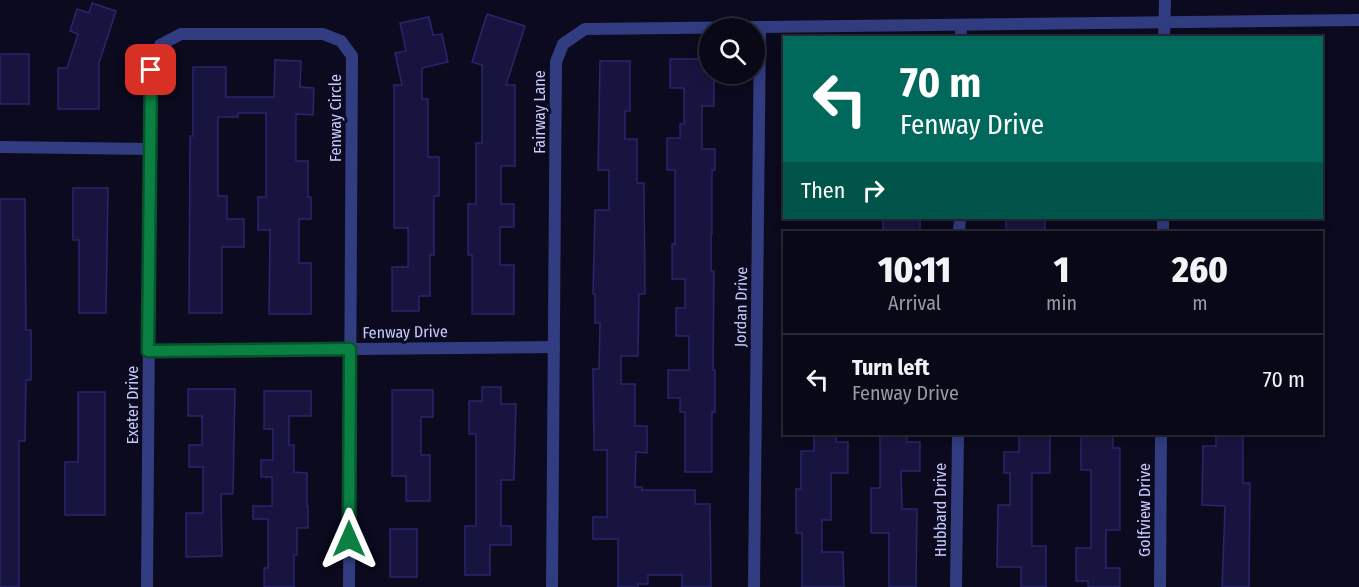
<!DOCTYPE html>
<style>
:root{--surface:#080816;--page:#11111f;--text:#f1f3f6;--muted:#989aa1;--line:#292935}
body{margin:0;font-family:"Fira Sans Condensed",sans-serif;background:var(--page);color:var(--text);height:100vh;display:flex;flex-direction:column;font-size:22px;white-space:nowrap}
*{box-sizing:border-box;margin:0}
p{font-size:20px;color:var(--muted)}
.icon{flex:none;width:33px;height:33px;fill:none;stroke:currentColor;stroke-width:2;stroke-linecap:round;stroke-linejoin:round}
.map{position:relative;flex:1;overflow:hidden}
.details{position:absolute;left:783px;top:231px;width:540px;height:204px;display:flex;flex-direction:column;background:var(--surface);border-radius:0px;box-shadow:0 3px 15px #0003,0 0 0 2px var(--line)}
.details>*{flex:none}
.hud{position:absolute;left:783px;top:36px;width:540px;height:183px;border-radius:0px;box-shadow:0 3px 15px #0003,0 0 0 2px var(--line);background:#00695c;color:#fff;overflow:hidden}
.controls{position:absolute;left:699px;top:18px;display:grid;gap:12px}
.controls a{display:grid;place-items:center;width:66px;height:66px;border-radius:50%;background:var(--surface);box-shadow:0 3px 15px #0003,0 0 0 2px var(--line);font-size:30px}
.pin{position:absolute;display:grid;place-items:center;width:51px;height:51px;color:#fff;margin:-26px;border-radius:12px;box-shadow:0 3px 9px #0006}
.me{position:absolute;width:66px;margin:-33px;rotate:0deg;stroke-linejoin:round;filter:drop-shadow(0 0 4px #0008)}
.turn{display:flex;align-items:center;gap:21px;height:126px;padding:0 18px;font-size:27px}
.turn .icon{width:78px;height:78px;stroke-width:2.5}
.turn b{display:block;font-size:42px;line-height:51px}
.then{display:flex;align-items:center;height:57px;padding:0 18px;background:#0003;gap:12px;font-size:22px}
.eta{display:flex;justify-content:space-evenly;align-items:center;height:102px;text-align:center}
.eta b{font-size:36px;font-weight:800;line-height:42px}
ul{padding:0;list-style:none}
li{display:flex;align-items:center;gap:18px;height:90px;padding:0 18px;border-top:2px solid var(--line)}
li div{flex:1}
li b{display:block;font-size:22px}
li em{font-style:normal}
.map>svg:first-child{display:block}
.building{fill:#171540;stroke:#29266d;stroke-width:1.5}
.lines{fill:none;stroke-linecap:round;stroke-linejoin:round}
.minor{stroke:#323c80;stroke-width:12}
.route-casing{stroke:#07532c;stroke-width:15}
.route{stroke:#0b8043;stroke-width:10}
.labels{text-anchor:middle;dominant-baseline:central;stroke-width:6;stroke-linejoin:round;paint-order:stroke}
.street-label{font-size:16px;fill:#c7caff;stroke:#0b0a1e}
</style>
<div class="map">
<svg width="1359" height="587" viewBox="0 0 1359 587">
<rect width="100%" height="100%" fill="#0b0a1e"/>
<g class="building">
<polygon points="92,3 116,11 99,63 99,109 58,109 58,68 67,68 78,34 70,31 77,9 89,13"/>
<polygon points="487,14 525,26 506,85 515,85 515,166 501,166 501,204 514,204 514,227 500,227 500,265 514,265 514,314 472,314 472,255 468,255 468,204 476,204 476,143 482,143 482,65 472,62"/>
<polygon points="429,17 433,35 442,34 448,62 422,68 422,99 428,99 428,157 439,157 439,196 434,196 434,255 430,255 430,296 419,296 419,311 392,311 392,267 408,267 408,228 394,228 394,85 402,85 395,53 406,51 400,23"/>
<rect x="0" y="54" width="29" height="50"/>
<polygon points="670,59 710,59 710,74 714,74 714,106 702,106 702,149 715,149 715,170 712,170 712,234 711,234 711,271 714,271 713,370 715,370 715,412 712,412 712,472 685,472 685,412 680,412 680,398 668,398 668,370 689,370 689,336 676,336 676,308 685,308 685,279 672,279 672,244 675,244 675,170 667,170 667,138 680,138 680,124 684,124 684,88 670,88"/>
<polygon points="275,60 301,61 300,87 314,88 313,115 296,114 296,161 308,161 308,197 311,197 311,219 299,219 299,263 311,263 311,314 269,314 270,230 258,230 258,197 266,197 266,113 238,113 238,117 218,117 218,196 227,196 227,219 244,219 244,247 222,247 222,313 189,313 190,136 193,136 193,67 226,67 226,97 274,97"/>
<polygon points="600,61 630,61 630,111 625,111 625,139 637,139 637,183 644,183 645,294 639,294 638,356 621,356 621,384 635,384 635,426 647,426 647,453 636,452 635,487 642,487 642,490 695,490 695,504 710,504 711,587 682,587 682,575 648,575 648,584 638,584 638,587 618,587 618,539 593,539 593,517 607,517 607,450 594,450 593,369 599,369 600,323 595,323 595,294 593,294 595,210 609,210 609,170 598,170"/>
<polygon points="73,188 108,188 106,313 79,313 79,240 73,240"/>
<polygon points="0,199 25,199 26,330 31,330 31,380 26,380 25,441 19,441 19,587 0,587"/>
<rect x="883" y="218" width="37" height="14"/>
<rect x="1006" y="218" width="39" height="14"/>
<polygon points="482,387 501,387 501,404 516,404 514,480 501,480 501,526 511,526 511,545 490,545 490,575 465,575 465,526 476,526 476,434 469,434 469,401 482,401"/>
<polygon points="188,389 235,389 233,494 221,494 222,556 186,557 186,513 203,513 203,467 189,467 189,445 202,445 202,416 188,416"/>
<polygon points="392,390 433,390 433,417 421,417 421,455 430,455 430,501 406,501 406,476 392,476"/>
<polygon points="264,391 311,391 311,416 289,416 289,445 294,445 294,472 307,473 307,506 308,506 308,528 297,528 297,555 294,555 294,587 264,587 264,568 268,568 268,519 253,519 253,506 272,506 272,477 261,477 261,460 273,460 273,429 264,429"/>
<polygon points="78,392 105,392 105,515 65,515 65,462 78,462"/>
<polygon points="814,434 836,434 836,442 848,442 848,473 831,473 831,520 822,520 822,552 843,552 844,587 802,587 802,533 796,533 796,489 801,489 801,451 814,451"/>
<polygon points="880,434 907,434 907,442 920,442 920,471 901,471 902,509 917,509 916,587 889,587 889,533 871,533 871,488 880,488"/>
<polygon points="1019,434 1050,434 1050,473 1032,473 1032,546 1046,546 1046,587 1021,587 1021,567 997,567 998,505 1010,505 1010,473 1004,473 1004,452 1019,452"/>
<polygon points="1081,434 1113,434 1113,448 1120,448 1120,530 1106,530 1106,568 1120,568 1120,587 1088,587 1088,581 1076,581 1076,548 1091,548 1091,470 1081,470"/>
<polygon points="1216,434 1243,434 1243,483 1250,483 1249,587 1222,587 1225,506 1202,505 1203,446 1216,446"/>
<rect x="390" y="529" width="27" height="48"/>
</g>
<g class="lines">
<g class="minor">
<polyline points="961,38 961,25"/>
<polyline points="1164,38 1165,0"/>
<polyline points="0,147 150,149"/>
<polyline points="959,232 960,218"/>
<polyline points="1163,232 1163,218"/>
<polyline points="148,351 554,347"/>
<polyline points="147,587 151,70 160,45 181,34 323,34 341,41 352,56 349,587"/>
<polyline points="552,587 556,62 563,44 585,29 1359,20"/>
<polyline points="754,587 760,27"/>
<polyline points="956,587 958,434"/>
<polyline points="1160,587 1161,434"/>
</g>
</g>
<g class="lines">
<defs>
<polyline id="route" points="151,70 148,351 350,349 349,539"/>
</defs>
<use href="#route" class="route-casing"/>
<use href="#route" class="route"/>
</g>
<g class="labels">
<g class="street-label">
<text transform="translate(539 112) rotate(-90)">Fairway Lane</text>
<text transform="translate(335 118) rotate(-90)">Fenway Circle</text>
<text transform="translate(741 307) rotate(-89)">Jordan Drive</text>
<text transform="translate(405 332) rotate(-1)">Fenway Drive</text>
<text transform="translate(132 405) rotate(-90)">Exeter Drive</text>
<text transform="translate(940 510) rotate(-90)">Hubbard Drive</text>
<text transform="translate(1144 510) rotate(-90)">Golfview Drive</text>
</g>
</g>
</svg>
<div class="controls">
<a><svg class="icon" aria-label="search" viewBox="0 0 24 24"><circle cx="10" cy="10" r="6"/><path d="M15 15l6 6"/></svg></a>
</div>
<div class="pin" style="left:151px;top:70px;background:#d93025"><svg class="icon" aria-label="arrive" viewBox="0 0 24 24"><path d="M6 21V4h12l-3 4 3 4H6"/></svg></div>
<svg class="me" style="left:349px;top:539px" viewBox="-20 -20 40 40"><path d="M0-17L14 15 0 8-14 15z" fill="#0b8043" stroke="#fff" stroke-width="4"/></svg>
<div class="hud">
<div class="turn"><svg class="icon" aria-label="left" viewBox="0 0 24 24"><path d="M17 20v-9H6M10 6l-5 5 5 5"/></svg><div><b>70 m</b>Fenway Drive</div></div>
<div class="then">Then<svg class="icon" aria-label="right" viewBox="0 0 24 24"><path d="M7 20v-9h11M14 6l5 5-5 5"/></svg></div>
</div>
<section class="details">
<div class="eta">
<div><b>10:11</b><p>Arrival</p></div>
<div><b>1</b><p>min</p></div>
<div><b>260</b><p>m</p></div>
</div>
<ul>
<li><svg class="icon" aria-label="left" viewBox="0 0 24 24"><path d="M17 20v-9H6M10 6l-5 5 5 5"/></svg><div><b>Turn left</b><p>Fenway Drive</p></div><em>70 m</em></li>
</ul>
</section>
</div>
